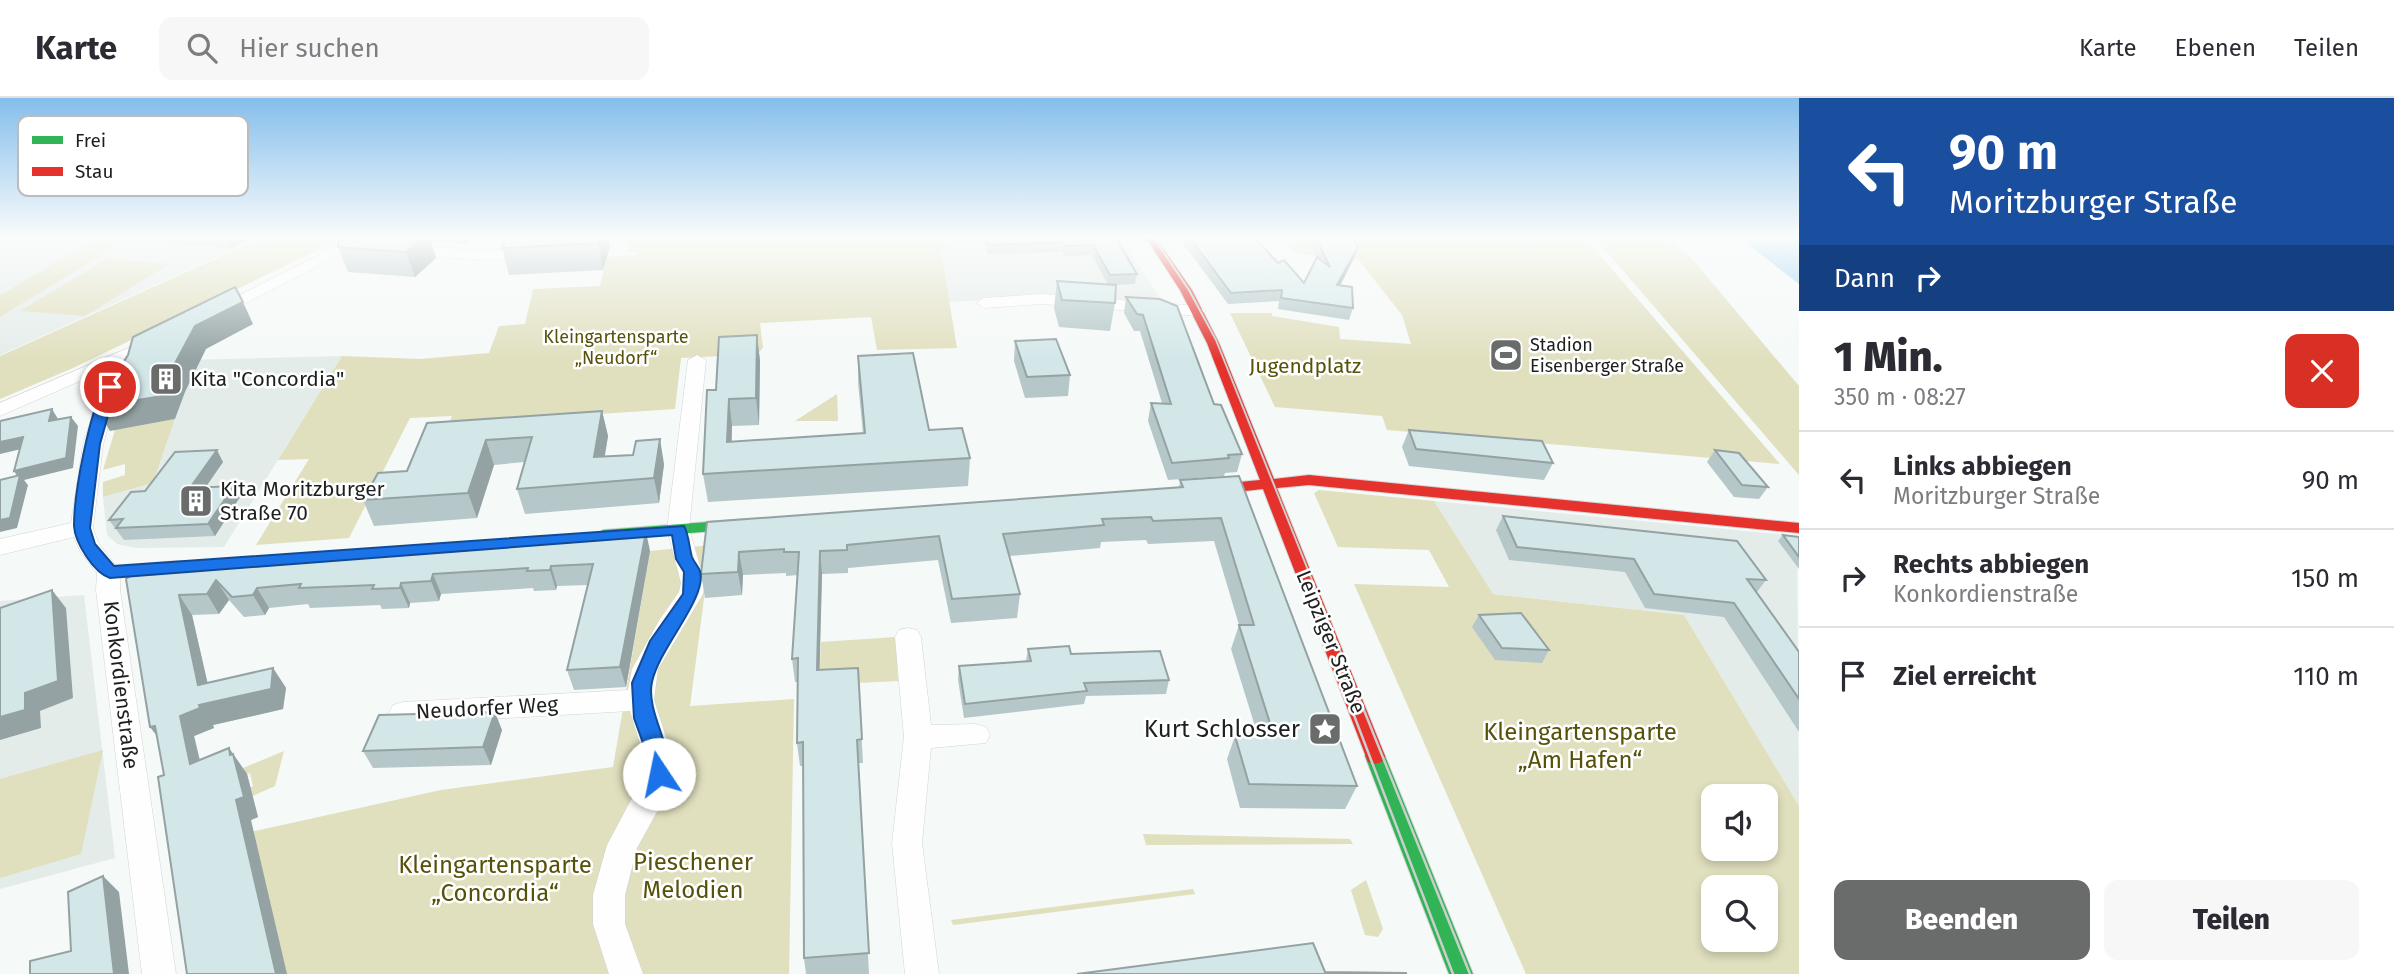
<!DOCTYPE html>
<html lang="de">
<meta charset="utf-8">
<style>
:root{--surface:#fff;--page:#f7f7f7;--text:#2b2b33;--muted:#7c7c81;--line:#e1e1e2;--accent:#696c6b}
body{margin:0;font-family:"Fira Sans",sans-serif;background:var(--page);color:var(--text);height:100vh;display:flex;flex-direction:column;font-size:26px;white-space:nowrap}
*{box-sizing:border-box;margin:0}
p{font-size:23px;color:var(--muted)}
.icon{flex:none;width:38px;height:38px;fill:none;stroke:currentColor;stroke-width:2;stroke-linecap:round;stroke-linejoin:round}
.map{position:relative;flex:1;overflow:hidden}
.panel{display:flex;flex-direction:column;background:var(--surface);width:595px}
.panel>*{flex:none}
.top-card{background:#1a4fa0;color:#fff;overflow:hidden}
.fabs{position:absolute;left:1701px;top:686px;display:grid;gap:14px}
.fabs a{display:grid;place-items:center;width:77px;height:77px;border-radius:14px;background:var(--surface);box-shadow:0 4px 10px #0003;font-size:35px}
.pin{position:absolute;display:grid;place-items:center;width:60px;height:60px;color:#fff;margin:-30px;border:4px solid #fff;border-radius:50%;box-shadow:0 2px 7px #0007}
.me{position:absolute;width:77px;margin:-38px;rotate:349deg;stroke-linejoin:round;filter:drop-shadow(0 0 5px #0008)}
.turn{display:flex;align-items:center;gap:24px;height:147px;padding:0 35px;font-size:32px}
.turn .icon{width:91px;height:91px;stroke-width:2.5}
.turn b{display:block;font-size:49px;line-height:60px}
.then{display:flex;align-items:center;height:66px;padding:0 35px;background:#0003;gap:14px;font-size:26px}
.round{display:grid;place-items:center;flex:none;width:74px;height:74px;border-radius:14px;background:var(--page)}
.head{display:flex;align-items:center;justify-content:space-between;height:119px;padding:0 35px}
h1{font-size:42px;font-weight:800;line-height:52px}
.primary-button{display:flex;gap:14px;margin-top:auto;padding:14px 35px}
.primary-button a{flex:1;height:80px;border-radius:14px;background:var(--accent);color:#fff;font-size:28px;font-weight:800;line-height:80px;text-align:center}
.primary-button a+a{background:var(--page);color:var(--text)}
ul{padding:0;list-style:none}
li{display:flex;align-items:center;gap:21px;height:98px;padding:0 35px;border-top:2px solid var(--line)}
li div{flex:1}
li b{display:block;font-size:26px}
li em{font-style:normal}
header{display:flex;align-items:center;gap:42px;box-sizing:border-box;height:98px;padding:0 35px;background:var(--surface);border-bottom:2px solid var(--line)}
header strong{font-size:33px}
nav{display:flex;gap:38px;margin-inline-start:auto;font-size:24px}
.search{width:490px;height:63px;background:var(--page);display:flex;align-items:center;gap:18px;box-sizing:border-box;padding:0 24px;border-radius:14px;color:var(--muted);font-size:26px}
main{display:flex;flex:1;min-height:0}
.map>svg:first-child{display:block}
.built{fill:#e4ecea}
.green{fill:#e0dfbe;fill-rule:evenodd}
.water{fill:#90ccf1}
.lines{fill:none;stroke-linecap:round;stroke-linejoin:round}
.street-casing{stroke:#d2d5d4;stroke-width:1}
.fast-casing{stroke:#d2d5d4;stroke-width:2}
.jam-casing{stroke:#d2d5d4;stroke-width:2}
.street{fill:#fefefe;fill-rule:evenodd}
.fast{fill:#30b455;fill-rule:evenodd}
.jam{fill:#e5322d;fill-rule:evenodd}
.tram-far1{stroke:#cccecd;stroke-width:2}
.tram{stroke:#cccecd;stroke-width:2.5}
.wall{fill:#b5c7c8}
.shaded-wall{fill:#94a2a3}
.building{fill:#d3e7e9;stroke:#94a2a3;stroke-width:2}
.route{fill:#1a73e8;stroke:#114b97;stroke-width:2}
.labels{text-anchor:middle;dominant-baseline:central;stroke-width:5;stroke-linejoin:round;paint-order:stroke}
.far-park-label{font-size:18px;fill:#57510a;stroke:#fff}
.far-poi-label{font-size:18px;fill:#1e2020;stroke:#fff;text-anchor:start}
.park-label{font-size:21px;fill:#57510a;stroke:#fff}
.poi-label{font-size:21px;fill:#1e2020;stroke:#fff;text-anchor:start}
.street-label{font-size:21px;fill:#1e2020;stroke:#fff}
.near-poi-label{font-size:24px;fill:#1e2020;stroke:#fff;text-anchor:end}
.near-park-label{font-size:24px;fill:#57510a;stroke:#fff}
.key{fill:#fff;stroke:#bcbcbc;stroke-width:2}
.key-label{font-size:19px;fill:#1e2020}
</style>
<header>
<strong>Karte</strong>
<div class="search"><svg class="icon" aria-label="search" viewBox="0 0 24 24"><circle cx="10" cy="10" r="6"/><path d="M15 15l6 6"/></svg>Hier suchen</div>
<nav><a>Karte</a><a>Ebenen</a><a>Teilen</a></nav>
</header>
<main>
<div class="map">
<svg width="1799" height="876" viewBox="0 0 1799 876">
<rect width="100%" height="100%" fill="#f5f9f7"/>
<g class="built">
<polygon points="0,140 97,140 0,197"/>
<polygon points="130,140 259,140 0,257 0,219"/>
<polygon points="947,140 1121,140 1160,200 1154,203 1040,199 949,204 941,153 951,152"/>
<polygon points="342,258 224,449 135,450 117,446 107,437 103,399 153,385 182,301 184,262"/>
<polygon points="1434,403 1797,438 1799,708 1684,517 1492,496"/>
<polygon points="84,497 115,760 0,791 0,503"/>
</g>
<g class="green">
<polygon points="97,140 130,140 0,219 0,197"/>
<polygon points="262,140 343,140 73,270 0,301 0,258"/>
<polygon points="628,140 947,140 951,152 941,153 957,250 877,252 871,219 760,225 763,250 757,256 681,260 675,311 569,318 443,339 452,318 410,320 349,440 256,447 309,361 278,362 342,258 420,261 489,255 499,228 525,226 533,191 600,188 607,159 638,157 638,154 628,154"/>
<polygon points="1278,140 1585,140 1780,366 1387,332 1382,318 1275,309 1230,215 1272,215 1272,218 1339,229 1340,241 1411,246 1402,217 1358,161 1298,156"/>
<polygon points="1595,140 1665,140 1688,156 1799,288 1799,377"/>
<polygon points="106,161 169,166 85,218 20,213"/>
<polygon points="837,296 838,323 795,323"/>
<polygon points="175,321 153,385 103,399 103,384 125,377 125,366 103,372 115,332"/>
<path d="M 1319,392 L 1434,403 L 1493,496 L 1684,517 L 1799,708 L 1799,876 L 1526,876 L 1354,486 L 1449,489 L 1429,452 L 1338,449 L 1314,395 ZM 1713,698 L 1766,698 L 1766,751 L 1713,751 ZM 1713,789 L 1766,789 L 1766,842 L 1713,842 Z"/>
<polygon points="711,447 690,608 794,601 789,876 286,876 241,736 441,692 613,669 650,453"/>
<polygon points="896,539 898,583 819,587 821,544"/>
<polygon points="103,652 81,756 0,780 0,681"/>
<polygon points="284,653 275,688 239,704 237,695 253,688 250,675 244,677 243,670"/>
<polygon points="1143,736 1350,741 1353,746 1146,747"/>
<polygon points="1366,782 1383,831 1378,839 1365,837 1351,792"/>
<polygon points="1193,791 1195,796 953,827 951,822"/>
</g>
<polygon class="water" points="1740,140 1799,140 1799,186"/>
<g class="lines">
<defs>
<g id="street">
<polygon points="352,140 371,140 219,219 213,220 205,215"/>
<polygon points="600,140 629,140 580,154 572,149"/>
<path d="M 403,146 L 479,152 L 532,151 L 540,156 C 528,167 418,159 398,154 L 395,151 Z"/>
<polygon points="1042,196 1198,208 1206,213 1198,218 1042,206 984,210 976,205 984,200"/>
<polygon points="154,239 160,240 163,244 160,248 110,270 118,279 119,289 103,347 93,430 99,446 121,474 120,492 176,876 142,876 96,492 97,475 80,453 74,439 0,457 0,441 71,425 83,347 101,289 96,276 0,318 0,305"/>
<polygon points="697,257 706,262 689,431 705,485 703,496 658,571 654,602 672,658 673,676 664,701 637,750 625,797 625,826 643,876 609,876 593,826 593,797 607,747 645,676 644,658 630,613 403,626 393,623 389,615 393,607 403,604 628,592 632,571 660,521 679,494 681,485 667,431 688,262"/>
<polygon points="908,530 917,532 921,539 931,627 976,626 986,629 990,637 986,645 931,650 922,745 939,876 905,876 892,745 904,639 895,539 899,532"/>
</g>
<g id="fast">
<polygon points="747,421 752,422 755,426 752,430 603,442 595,437 603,432"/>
<polygon points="181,463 189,469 187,473 109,480 101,474 109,468"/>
<polygon points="1375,650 1382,652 1385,658 1473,876 1449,876 1365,658 1368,652"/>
</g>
<polygon id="jam" points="1146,140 1156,140 1192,192 1219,245 1274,381 1309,377 1799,425 1799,435 1309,387 1277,390 1385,658 1382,664 1375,666 1368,664 1263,391 1200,398 1193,393 1200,388 1260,382 1207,245 1180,192"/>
</defs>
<use href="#street" class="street-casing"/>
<use href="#fast" class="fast-casing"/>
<use href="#jam" class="jam-casing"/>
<use href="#street" class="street"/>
<use href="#fast" class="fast"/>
<use href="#jam" class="jam"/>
<polyline class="tram-far1" points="1154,140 1189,192 1216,242 1344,562"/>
<g class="tram">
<polyline points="1343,560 1470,876"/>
<polyline points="1339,578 1453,876"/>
</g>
</g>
<g class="wall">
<polygon points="158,140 254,140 231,150 160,145"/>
<polygon points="353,140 475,140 465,146 431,143 436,160 415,179 348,174 338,149"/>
<polygon points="506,140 608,140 610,148 603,172 509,177 502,150"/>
<polygon points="964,140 1116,140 1137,176 1135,186 1114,187 1115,205 1110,233 1059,229 1054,210 1057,183 1108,187 1092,157 1064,158 1062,154 988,156 983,143 964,141"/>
<polygon points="1179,140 1258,140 1255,141 1278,165 1304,185 1317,160 1308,140 1353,140 1354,160 1340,188 1353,210 1349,222 1278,211 1279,203 1228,206"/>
<polygon points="1126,199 1160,201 1214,306 1242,356 1237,374 1225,375 1224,378 1168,382 1148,323 1151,305 1162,305 1140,233 1134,233 1124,215"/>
<polygon points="757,237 760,263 759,327 732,328 732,344 863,336 858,284 858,258 929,332 970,360 968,388 708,404 703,376 716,292"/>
<polygon points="1015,243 1070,277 1068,298 1025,300 1014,263"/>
<polygon points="602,313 608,338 605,358 664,366 659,405 525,416 517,391 524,364 494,367 477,420 374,428 363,402 407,373 427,325"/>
<polygon points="1409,332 1553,365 1544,382 1409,368 1402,349"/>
<polygon points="1715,352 1768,389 1759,401 1734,399 1707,364"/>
<polygon points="223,364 205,389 240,399 215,438 124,442 109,422 145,393"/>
<polygon points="1239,378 1357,688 1345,711 1240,710 1227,661 1235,638 1258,638 1231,551 1239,527 1214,443 1148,446 1146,442 1101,444 1100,450 1009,458 1020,496 1017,520 951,525 938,462 848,470 848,475 822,476 819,572 858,570 863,665 858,665 869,876 806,876 804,860 803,668 800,668 797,645 798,584 795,584 792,561 798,477 786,478 786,475 743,477 742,497 705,500 701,476 707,424 1179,390 1180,382"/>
<polygon points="1503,418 1766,482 1757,494 1799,554 1799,634 1724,519 1645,510 1625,474 1509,462 1496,432"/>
<polygon points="1783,437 1799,439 1799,471 1778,443"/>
<polygon points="650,453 626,589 574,592 567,572 588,487 557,488 556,492 534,493 533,490 441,496 439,503 410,505 409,510 382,511 380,507 310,510 308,506 269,510 265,517 244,519 229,502 219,516 192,517 207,585 273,570 286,590 283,611 213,627 214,630 194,638 200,662 233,656 247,676 258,719 251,722 164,677 157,638 150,629 126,481"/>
<polygon points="1479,517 1549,552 1542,565 1495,562 1472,529"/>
<polygon points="1028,551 1071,556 1169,582 1166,596 1086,598 1084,606 964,620 958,582 959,568 1026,563"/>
<polygon points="502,632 491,667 373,670 363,653"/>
</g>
<g class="shaded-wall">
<polygon points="227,140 254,140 231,150"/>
<polygon points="422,140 430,140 436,160 415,179 406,154"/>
<polygon points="463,140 475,140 465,146"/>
<polygon points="599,140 608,140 610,148 603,172 598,145"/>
<polygon points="1358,149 1354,160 1334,199 1337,187"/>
<polygon points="243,204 253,226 206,251 185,294 175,321 110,333 95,309 172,271 195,228"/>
<polygon points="757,237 760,263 759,327 756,300"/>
<polygon points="729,301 732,328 730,372 727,344"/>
<polygon points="52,311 58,321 49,323"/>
<polygon points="602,313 608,338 600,384 594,359"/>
<polygon points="71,319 78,328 73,370 24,382 28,387 17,430 0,434 0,422 19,381 14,373"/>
<polygon points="23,339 30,349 0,356 0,344"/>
<polygon points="660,341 664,366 659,405 654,380"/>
<polygon points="486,342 494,367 477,420 468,395"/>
<polygon points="217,352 223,364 197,402 190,390"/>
<polygon points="234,388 240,399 215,438 208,426"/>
<polygon points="646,434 650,453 626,589 620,569"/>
<polygon points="820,453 822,476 819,596 817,572"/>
<polygon points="739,454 743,477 742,497 738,474"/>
<polygon points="551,468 557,488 556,492 550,472"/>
<polygon points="433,476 441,496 439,503 431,483"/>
<polygon points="216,482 229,502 219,516 207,496"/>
<polygon points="401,485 410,505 409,510 400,490"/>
<polygon points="257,490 269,510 265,517 253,497"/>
<polygon points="52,492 66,510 73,600 40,613 41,630 0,642 0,619"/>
<polygon points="179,497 192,517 212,604 273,570 286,590 283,611 213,627 214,630 194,638 205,686 190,666 180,618 198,587"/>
<polygon points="495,614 502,632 491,667 483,649"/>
<polygon points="155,628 166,649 150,629"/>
<polygon points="229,650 247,676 258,719 251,722 287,876 276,876 236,702"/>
<polygon points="103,778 119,794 129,876 114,876"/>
</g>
<g class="building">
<polygon points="353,140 422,140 406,154 338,149 338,143"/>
<polygon points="506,140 599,140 598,145 502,150"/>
<polygon points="986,140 1116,140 1137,176 1110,177 1093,147 1065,148 1063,144 988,147"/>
<polygon points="1190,140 1255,140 1278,165 1284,162 1304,185 1317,159 1330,169 1316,140 1353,140 1358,149 1337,187 1352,189 1353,210 1281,200 1282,192 1231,195"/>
<polygon points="1057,183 1116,187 1115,205 1062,202"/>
<polygon points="235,189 243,204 195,228 172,271 162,298 95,309 128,257 133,239"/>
<polygon points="1126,199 1160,201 1177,208 1214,306 1221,307 1242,356 1228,357 1229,360 1172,365 1151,305 1171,306 1143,217 1137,216"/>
<polygon points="757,237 756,300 729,301 727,344 865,335 858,258 913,255 929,332 962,330 970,360 703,376 707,292 716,292 719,239"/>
<polygon points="1056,241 1070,277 1027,279 1015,243"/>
<polygon points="52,311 49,323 71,319 66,360 14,373 23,339 0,344 0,323"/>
<polygon points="602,313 594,359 633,357 636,343 660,341 654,380 517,391 532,339 486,342 468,395 363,402 378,375 407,373 427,325"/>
<polygon points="1409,332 1542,343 1553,365 1416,351"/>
<polygon points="217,352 190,390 234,388 208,426 116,430 123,421 109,422 131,394 145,393 175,354"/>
<polygon points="1715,352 1739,355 1768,389 1742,387"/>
<polygon points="20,377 10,420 0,422 0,382"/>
<polygon points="1239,378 1357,688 1249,686 1235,638 1274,638 1239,527 1254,527 1221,420 1153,423 1151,419 1102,421 1104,427 1003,436 1020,496 952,501 939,438 847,447 847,452 820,453 817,572 858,570 862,641 857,642 869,855 804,860 803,644 797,645 798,560 792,561 799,454 784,454 784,451 739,454 738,474 701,476 707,424 1183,389 1180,382"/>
<polygon points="1503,418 1737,443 1766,482 1747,481 1799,554 1799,601 1734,505 1654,496 1634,461 1517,449"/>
<polygon points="646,434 620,569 567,572 593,466 551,468 550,472 527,473 528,470 433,476 431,483 401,485 400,490 372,491 374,487 299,490 301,486 257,490 253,497 232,499 216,482 207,496 179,497 198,587 273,570 271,591 199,607 200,610 180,618 190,666 229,650 230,657 233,656 244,699 236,702 276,876 187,876 158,679 164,677 155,628 150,629 126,481 141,470"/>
<polygon points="1783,437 1799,439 1799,459"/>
<polygon points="52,492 58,583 25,595 25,612 0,619 0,510"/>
<polygon points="1521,515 1549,552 1502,550 1479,517"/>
<polygon points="1069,548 1071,556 1160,553 1169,582 1084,585 1087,593 965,606 959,568 1031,563 1028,551"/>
<polygon points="495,614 483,649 363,653 379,617"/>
<polygon points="103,778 114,876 30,876 30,863 71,853 68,794"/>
<polygon points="1313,845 1325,874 1406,875 1406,876 1077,876"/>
</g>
<linearGradient id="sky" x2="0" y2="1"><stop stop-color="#85beec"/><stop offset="0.53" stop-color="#fafcfb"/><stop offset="1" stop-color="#fafcfb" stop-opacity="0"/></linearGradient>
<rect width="1799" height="263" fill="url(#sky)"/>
<path class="route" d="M 105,286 L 116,289 L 100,346 L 90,430 L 95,446 L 114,468 L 684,428 C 689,437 689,449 692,459 C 694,464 698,468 700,473 C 708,499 659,550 652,584 C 645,616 679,657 666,682 L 659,685 L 652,682 L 648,659 L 634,620 L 632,585 L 650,543 L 683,496 L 684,474 L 676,461 L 672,437 L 110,480 C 94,475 75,445 74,428 C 74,394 89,316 105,286 Z"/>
<defs>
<symbol id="stadium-square" viewBox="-11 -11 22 22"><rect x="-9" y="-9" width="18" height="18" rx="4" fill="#696c6b" stroke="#fff"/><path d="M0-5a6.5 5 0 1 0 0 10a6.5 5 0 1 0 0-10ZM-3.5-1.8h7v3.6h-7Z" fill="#fff"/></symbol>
<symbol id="building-square" viewBox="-11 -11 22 22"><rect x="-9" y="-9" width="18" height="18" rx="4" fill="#696c6b" stroke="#fff"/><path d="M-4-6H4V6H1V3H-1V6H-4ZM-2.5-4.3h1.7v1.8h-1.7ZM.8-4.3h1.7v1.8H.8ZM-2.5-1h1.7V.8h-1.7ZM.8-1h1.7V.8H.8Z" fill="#fff"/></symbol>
<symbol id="sight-square" viewBox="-11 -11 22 22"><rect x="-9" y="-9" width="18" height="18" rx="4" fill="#696c6b" stroke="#fff"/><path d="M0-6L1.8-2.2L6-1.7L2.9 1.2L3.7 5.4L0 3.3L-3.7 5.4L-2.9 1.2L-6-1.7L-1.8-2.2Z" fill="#fff"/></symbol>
</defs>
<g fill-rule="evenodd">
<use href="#stadium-square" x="1487" y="238" width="38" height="38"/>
<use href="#building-square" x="147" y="262" width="38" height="38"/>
<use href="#building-square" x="177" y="384" width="38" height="38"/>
<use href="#sight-square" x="1306" y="612" width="38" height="38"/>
</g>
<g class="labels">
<g class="far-park-label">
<text x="616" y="239">Kleingartensparte<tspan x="616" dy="21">„Neudorf“</tspan></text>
</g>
<g class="far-poi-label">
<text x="1530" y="247">Stadion<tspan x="1530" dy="21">Eisenberger Straße</tspan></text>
</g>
<g class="park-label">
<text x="1305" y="268">Jugendplatz</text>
</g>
<g class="poi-label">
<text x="190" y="281">Kita "Concordia"</text>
<text x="220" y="391">Kita Moritzburger<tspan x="220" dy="24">Straße 70</tspan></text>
</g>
<g class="street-label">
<text transform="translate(1331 544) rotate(68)">Leipziger Straße</text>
<text transform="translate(121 587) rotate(83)">Konkordienstraße</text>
<text transform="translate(487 610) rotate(-3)">Neudorfer Weg</text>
</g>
<g class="near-poi-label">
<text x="1300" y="631">Kurt Schlosser</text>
</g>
<g class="near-park-label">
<text x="1580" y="634">Kleingartensparte<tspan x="1580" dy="28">„Am Hafen“</tspan></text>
<text x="693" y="764">Pieschener<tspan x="693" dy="28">Melodien</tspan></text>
<text x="495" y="767">Kleingartensparte<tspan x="495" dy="28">„Concordia“</tspan></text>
</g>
</g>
<rect x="18" y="18" width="230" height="80" rx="10" class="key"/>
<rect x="32" y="38" width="31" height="8" fill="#30b455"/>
<rect x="32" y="69" width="31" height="9" fill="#e5322d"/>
<g class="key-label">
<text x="75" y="49">Frei</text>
<text x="75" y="80">Stau</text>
</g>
</svg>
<div class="fabs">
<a><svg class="icon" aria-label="sound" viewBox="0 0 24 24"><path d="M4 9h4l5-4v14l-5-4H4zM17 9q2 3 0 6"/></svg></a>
<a><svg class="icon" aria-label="search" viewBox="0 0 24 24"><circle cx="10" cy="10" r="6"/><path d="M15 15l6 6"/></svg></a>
</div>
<div class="pin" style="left:110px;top:289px;background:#d93025"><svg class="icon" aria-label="arrive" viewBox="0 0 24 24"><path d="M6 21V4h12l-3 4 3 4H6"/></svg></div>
<svg class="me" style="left:659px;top:676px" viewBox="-20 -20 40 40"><circle r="19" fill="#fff"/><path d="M0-13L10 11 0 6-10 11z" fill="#1a73e8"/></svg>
</div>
<section class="panel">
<div class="top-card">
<div class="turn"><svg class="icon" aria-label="left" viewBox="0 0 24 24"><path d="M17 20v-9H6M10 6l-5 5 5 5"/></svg><div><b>90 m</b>Moritzburger Straße</div></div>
<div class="then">Dann<svg class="icon" aria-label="right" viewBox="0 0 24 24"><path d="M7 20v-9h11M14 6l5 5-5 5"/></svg></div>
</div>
<div class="head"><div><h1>1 Min.</h1><p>350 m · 08:27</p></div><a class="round" style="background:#d93025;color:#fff"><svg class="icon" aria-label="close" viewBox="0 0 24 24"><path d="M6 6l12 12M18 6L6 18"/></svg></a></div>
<ul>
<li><svg class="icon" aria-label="left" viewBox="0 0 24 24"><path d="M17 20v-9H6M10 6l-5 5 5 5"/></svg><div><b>Links abbiegen</b><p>Moritzburger Straße</p></div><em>90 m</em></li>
<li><svg class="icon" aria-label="right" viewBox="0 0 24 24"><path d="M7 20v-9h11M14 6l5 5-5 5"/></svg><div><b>Rechts abbiegen</b><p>Konkordienstraße</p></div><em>150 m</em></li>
<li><svg class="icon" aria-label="arrive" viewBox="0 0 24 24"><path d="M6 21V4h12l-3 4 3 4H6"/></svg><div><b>Ziel erreicht</b></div><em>110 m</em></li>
</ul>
<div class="primary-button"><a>Beenden</a><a>Teilen</a></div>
</section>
</main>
